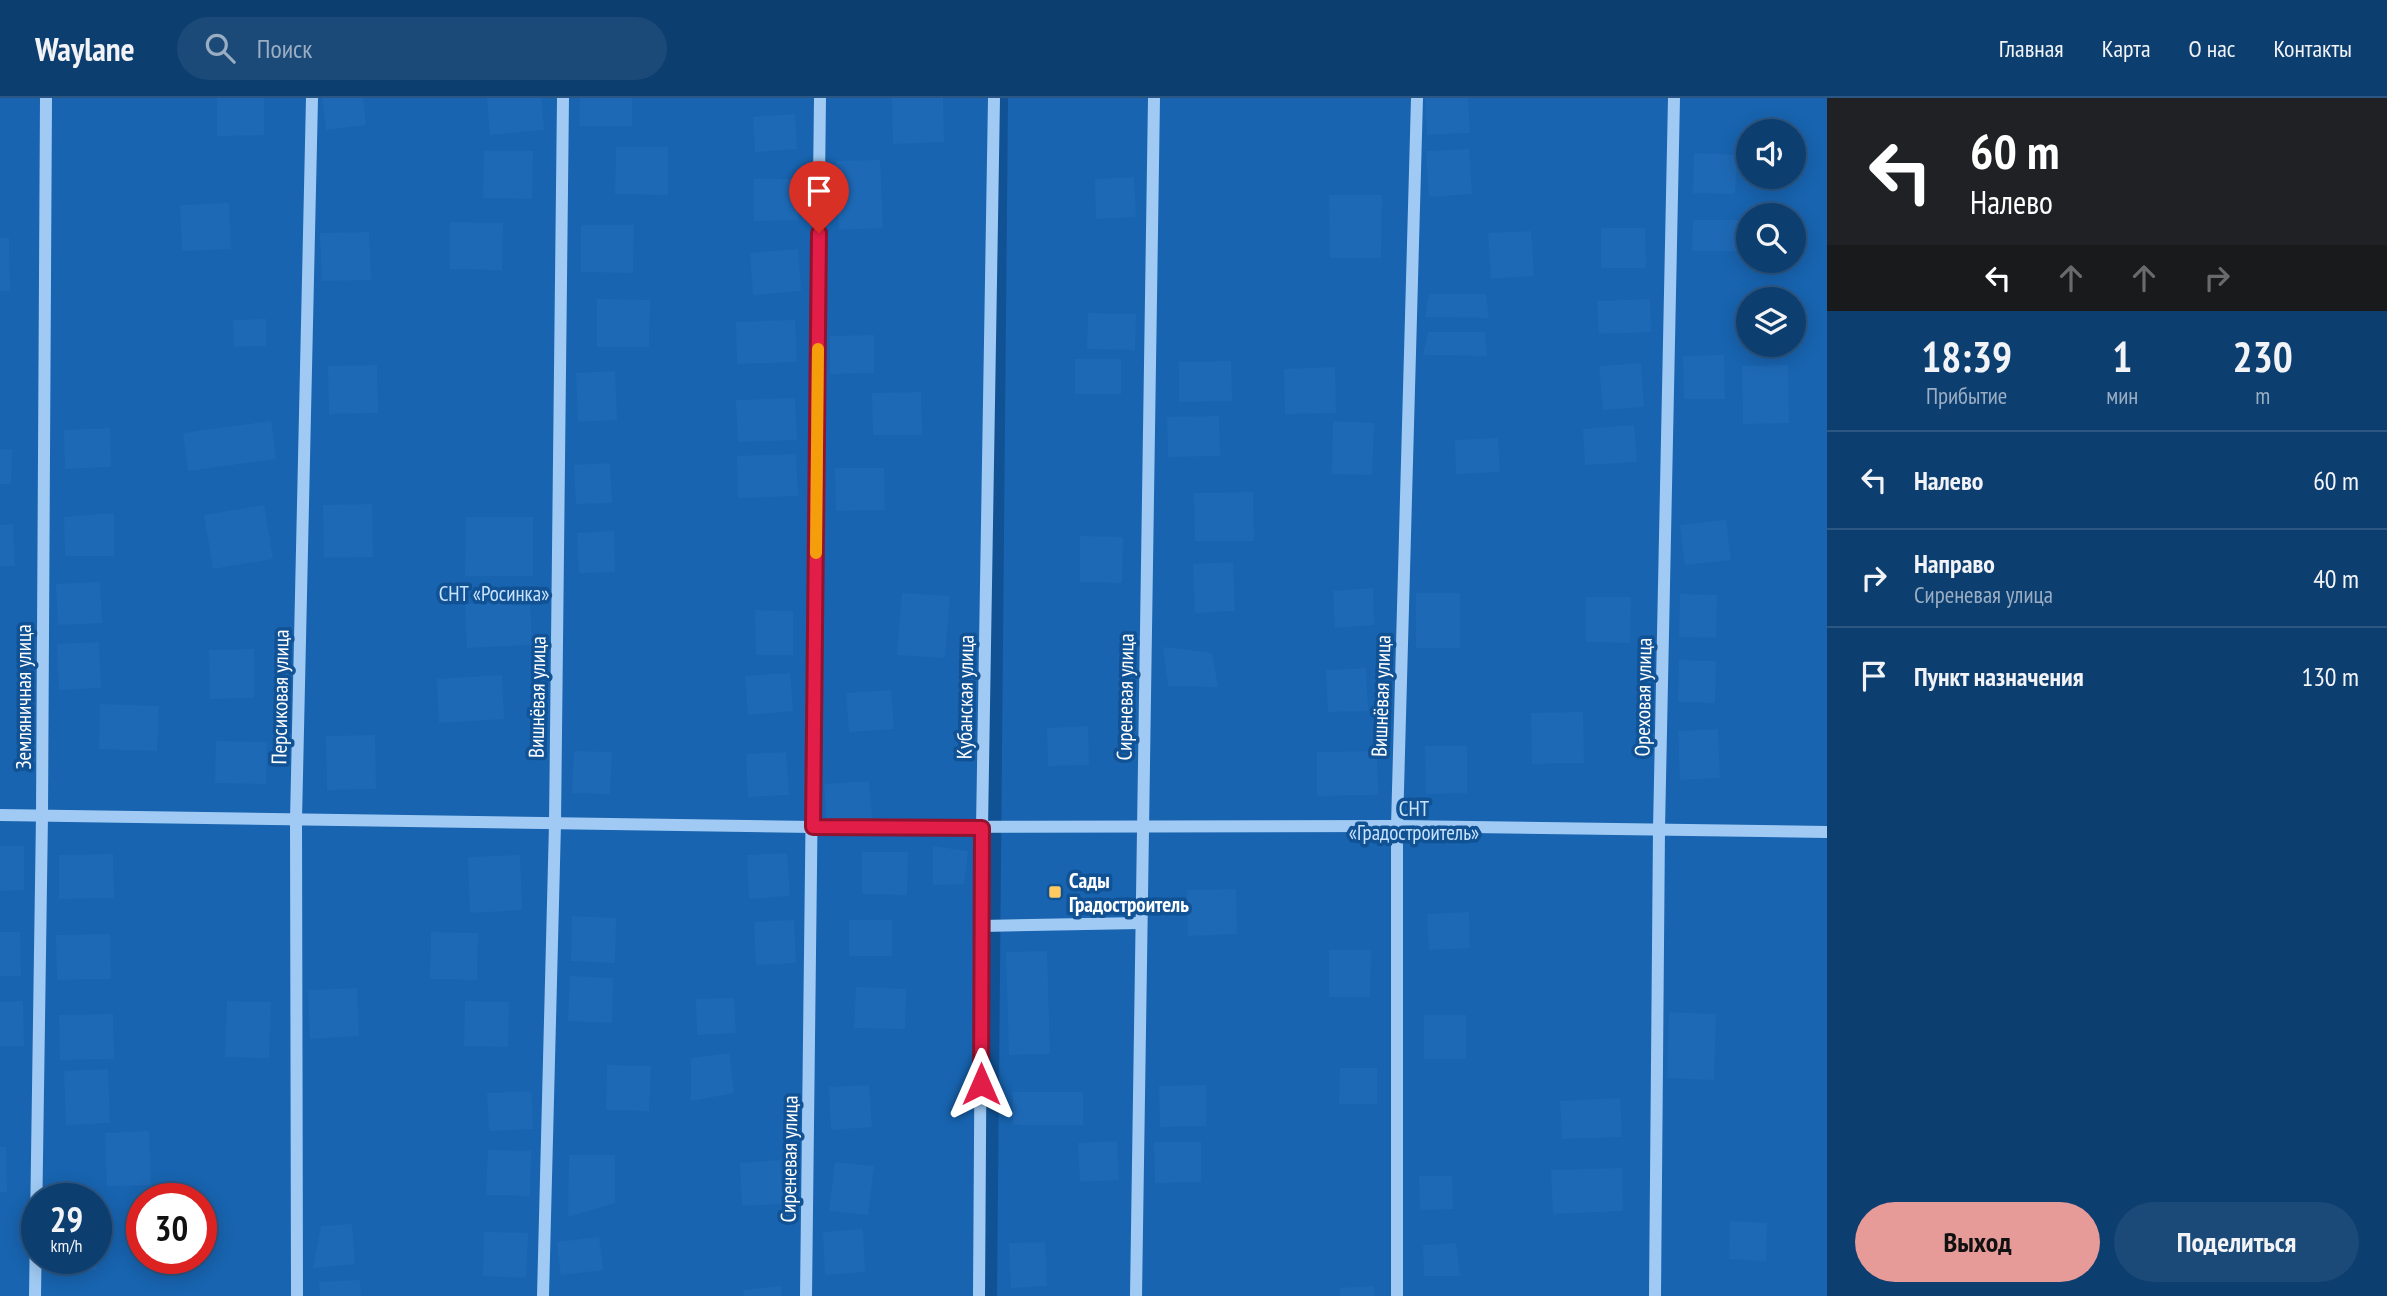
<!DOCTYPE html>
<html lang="ru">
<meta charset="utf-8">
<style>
:root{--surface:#0d3e70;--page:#1b4978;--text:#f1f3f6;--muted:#9aaec3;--line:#2d5783;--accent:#e69b98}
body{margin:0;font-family:"PT Sans Narrow",sans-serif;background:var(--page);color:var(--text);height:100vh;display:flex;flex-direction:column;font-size:26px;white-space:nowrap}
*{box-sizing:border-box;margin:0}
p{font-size:23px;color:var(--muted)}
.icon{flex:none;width:38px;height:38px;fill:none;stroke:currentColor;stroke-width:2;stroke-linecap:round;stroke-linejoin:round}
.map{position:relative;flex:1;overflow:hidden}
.sheet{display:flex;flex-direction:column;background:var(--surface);width:560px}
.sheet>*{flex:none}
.hud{background:#202124;color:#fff;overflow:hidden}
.controls{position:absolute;left:1736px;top:21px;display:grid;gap:14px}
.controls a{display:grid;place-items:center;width:70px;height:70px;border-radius:50%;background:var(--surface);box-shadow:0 4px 18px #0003,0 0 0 2px var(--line);font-size:35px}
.speed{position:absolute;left:21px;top:1085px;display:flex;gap:14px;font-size:35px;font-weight:700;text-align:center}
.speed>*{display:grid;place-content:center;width:91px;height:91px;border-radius:50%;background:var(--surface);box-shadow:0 4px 18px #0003,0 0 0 2px var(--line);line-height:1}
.speed small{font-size:18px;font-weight:400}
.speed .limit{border:10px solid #d22;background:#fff;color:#111}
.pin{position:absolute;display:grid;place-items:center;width:60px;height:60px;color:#fff;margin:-72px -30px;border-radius:50% 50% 50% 0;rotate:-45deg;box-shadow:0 0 7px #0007}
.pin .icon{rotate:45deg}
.me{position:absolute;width:77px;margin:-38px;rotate:0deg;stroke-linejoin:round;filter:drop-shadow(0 0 5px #0008)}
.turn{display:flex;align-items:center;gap:24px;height:147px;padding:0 28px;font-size:32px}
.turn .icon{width:91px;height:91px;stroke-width:2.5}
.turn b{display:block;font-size:49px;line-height:60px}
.lanes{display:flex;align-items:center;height:66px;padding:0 28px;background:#0003;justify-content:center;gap:35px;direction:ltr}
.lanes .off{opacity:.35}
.eta{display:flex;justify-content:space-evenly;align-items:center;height:119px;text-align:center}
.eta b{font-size:42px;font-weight:600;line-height:49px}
.action{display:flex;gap:14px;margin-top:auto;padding:14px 28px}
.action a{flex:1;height:80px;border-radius:42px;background:var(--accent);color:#111;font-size:28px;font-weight:600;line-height:80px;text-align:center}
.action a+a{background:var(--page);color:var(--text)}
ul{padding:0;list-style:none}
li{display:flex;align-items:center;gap:21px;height:98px;padding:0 28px;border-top:2px solid var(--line)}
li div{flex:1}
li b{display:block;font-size:26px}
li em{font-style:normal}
header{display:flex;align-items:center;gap:42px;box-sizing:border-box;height:98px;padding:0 35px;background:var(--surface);border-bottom:2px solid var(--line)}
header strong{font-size:33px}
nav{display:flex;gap:38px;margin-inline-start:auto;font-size:24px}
.search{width:490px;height:63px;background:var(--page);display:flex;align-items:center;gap:18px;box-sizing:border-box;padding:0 24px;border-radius:38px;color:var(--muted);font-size:26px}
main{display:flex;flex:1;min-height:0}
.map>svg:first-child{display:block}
.green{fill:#1864b0;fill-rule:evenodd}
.building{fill:#1e69b5}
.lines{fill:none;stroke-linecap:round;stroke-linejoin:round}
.minor{stroke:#a0caf3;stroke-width:12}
.route-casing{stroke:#92132f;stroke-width:18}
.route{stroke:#e11d48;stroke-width:12}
.slow{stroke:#f59e0b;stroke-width:12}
.poi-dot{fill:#ffca62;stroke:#115295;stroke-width:2.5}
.labels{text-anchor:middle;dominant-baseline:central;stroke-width:7;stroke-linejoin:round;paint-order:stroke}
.park-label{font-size:21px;fill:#c8e3fe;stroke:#115295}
.street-label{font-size:21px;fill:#fff;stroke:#115295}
.poi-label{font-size:21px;font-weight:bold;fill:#fff;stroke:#115295;text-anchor:start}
</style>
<header>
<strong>Waylane</strong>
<div class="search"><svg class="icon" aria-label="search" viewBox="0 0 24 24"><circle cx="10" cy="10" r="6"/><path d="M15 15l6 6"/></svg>Поиск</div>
<nav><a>Главная</a><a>Карта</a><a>О нас</a><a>Контакты</a></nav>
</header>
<main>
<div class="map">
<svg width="1827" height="1198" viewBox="0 0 1827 1198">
<rect width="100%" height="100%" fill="#115295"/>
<g class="green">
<path d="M 0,0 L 994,0 L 979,1198 L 0,1198 ZM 37,1101 L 96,1101 L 96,1160 L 37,1160 ZM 142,1101 L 201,1101 L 201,1160 L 142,1160 Z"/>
<path d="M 1008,0 L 1827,0 L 1827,1198 L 997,1198 ZM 1748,33 L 1794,33 L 1794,79 L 1748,79 ZM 1748,117 L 1794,117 L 1794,163 L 1748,163 ZM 1748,201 L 1794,201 L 1794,247 L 1748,247 Z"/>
</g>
<g class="building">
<polygon points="217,0 264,0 264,37 217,38"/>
<polygon points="322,0 363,0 366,27 326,32"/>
<polygon points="487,0 541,0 544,32 490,37"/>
<polygon points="580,0 632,0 632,28 579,28"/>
<polygon points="892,0 943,0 944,44 893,46"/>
<polygon points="1425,0 1468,0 1470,35 1427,37"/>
<polygon points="795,16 797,51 755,54 753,19"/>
<polygon points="616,49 668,49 668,97 615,96"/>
<polygon points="1469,51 1472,96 1429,99 1426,53"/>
<polygon points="484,53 533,53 532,101 483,100"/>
<polygon points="1694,55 1737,57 1735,96 1693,95"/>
<polygon points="880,62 883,130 839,132 836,63"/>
<polygon points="1134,79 1136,119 1096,121 1095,81"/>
<polygon points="754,81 798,81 798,122 754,123"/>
<polygon points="1329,97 1382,97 1381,160 1330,160"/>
<polygon points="229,105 231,151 182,153 180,107"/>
<polygon points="1693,122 1738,122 1738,153 1692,153"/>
<polygon points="450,124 503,125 502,172 450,171"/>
<polygon points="581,127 634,127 633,175 581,174"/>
<polygon points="1601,130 1645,130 1646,170 1601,170"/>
<polygon points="1531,133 1534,178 1491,181 1488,135"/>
<polygon points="369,134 371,182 322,183 320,135"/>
<polygon points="0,140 9,140 10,193 0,193"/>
<polygon points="798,151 801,193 753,197 750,155"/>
<polygon points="1429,196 1486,196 1489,220 1425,219"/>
<polygon points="597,201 650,202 649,249 597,249"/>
<polygon points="1650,201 1651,234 1599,236 1597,203"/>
<polygon points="1088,215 1136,216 1135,252 1087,251"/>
<polygon points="266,221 266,248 234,249 233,222"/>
<polygon points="795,222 797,264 737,266 736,224"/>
<polygon points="1428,234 1485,234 1487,258 1423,257"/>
<polygon points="874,237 874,275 830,276 830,238"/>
<polygon points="1724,257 1725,301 1684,301 1683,258"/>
<rect x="1075" y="261" width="46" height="35"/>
<polygon points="1231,263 1232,303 1179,304 1179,264"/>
<polygon points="1641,265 1644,309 1603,312 1599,268"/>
<polygon points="377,267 378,315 329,316 328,268"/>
<polygon points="1788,267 1789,325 1743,326 1742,268"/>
<polygon points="1335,269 1336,315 1285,316 1284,271"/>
<polygon points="615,273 617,322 578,324 576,275"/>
<polygon points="921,294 922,337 873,337 872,295"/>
<polygon points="795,300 797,342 738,344 736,302"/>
<polygon points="1219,318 1220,358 1168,359 1167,319"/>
<polygon points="271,323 276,361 188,373 183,335"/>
<polygon points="1333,323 1374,325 1372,377 1332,376"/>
<polygon points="1634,327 1637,364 1585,367 1583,331"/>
<polygon points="110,330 111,369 65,371 64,332"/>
<polygon points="1498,340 1500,374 1456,376 1455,342"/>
<polygon points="0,351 12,352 11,386 0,386"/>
<polygon points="796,356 798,398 738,400 737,358"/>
<polygon points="610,365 612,405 576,406 574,367"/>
<polygon points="835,370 884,370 885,412 836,413"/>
<polygon points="1253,394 1254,443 1195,443 1194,395"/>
<polygon points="372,406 373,459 324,460 323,407"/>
<polygon points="264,407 273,461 213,471 204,417"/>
<polygon points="114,415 114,458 65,458 64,419"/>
<polygon points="466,419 533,419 533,478 465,478"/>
<polygon points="1726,422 1731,462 1685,467 1680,427"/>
<polygon points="13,426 15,468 0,468 0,427"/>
<polygon points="614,433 615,474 579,475 577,435"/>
<polygon points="1080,438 1123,439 1122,485 1080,484"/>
<polygon points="1233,464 1235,513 1195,515 1193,466"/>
<polygon points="100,484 102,525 58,527 56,486"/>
<polygon points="1373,490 1374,527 1335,530 1333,493"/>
<polygon points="902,495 950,498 945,560 897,557"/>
<rect x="1416" y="495" width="44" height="55"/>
<polygon points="1680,496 1717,497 1716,540 1679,539"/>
<polygon points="1586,499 1631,499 1630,545 1586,544"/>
<polygon points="530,503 532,547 467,550 465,506"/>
<polygon points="755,512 793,513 793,557 756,557"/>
<polygon points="99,544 101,590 59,592 57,546"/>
<polygon points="1163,549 1212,555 1218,589 1168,588"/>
<polygon points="254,551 254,600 210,601 209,552"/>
<polygon points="1679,562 1716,563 1715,605 1678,604"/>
<polygon points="1366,570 1368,613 1328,614 1326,572"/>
<polygon points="790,575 793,613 748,617 745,578"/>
<polygon points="502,577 504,621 439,625 437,581"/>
<polygon points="891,592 894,631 849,634 846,595"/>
<polygon points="100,606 159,608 157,653 99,651"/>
<polygon points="1583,614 1584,665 1532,666 1531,615"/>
<polygon points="1088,628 1089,667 1048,668 1047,630"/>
<polygon points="1718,631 1720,680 1680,682 1678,633"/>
<polygon points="375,637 376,691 327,692 326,638"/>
<polygon points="216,643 267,644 266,686 215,685"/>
<polygon points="1425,648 1467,648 1467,695 1426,696"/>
<polygon points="574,653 612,654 610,696 572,695"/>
<polygon points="1377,653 1378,697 1317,698 1317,654"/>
<polygon points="786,654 789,697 748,699 746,656"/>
<polygon points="869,683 872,721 827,725 824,686"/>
<polygon points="0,748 24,748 24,792 0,793"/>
<polygon points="933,748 968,753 964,786 933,787"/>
<polygon points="862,754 908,754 907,797 862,796"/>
<polygon points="787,755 790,798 749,801 747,757"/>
<polygon points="113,756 114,800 59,801 59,757"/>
<polygon points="520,757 522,812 470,815 468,759"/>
<polygon points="1236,791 1237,836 1188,838 1187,792"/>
<polygon points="1469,814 1470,850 1429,852 1427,816"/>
<polygon points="572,818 616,820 615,865 571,863"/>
<polygon points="794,822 796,865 756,867 754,824"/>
<rect x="849" y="822" width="43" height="36"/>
<polygon points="0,834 20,834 21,878 0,878"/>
<polygon points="431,834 478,835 477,882 430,881"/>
<polygon points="110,836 111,881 57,882 56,837"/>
<polygon points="1329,852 1371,852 1370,899 1329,899"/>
<polygon points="1047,853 1050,956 1009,957 1006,854"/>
<polygon points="570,878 613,880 612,925 568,923"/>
<polygon points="856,889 906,891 905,931 854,930"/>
<polygon points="357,890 359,938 310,941 308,892"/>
<polygon points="734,900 736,935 697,937 696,901"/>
<polygon points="23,903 24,948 0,948 0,904"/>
<polygon points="227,903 271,904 269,960 225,959"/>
<polygon points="465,903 509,904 508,949 464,948"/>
<polygon points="1669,914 1716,916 1714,982 1667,980"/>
<polygon points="113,916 114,961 60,962 59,917"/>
<rect x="1424" y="917" width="42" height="44"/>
<polygon points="729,955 734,995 691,1003 691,960"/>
<polygon points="607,967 651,968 649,1013 606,1012"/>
<polygon points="1340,970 1377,970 1377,1006 1339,1006"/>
<polygon points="108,971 110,1025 66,1027 64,973"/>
<polygon points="869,987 872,1029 831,1032 829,989"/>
<polygon points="1206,987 1206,1028 1160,1029 1159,988"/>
<polygon points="531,993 533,1031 489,1033 487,995"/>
<rect x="1013" y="994" width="70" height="33"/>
<polygon points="1620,1000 1622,1039 1562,1041 1560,1003"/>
<polygon points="149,1033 151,1087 107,1088 105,1035"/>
<polygon points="1117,1043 1119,1082 1080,1084 1078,1045"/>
<polygon points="1154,1044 1201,1044 1201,1084 1155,1085"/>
<polygon points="0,1049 6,1049 7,1094 0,1094"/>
<polygon points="488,1052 531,1053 530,1098 486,1097"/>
<polygon points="569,1057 615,1057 615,1105 568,1119"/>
<polygon points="780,1062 782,1106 742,1108 740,1065"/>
<polygon points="835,1064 874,1068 868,1117 829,1113"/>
<polygon points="1622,1070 1623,1113 1553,1116 1551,1072"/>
<polygon points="1419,1078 1452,1078 1453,1111 1420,1112"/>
<polygon points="1730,1123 1767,1125 1766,1163 1729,1161"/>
<polygon points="352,1126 355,1166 313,1170 321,1128"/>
<polygon points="863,1131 865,1174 825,1177 823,1134"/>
<polygon points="484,1134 528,1135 526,1180 483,1178"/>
<polygon points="599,1139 603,1172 561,1177 557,1144"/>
<polygon points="1045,1144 1047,1188 1011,1190 1009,1145"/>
<polygon points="1456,1145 1460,1178 1424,1178 1423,1147"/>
<polygon points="52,1160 96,1160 96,1172 52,1174"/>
<polygon points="360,1182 361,1198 320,1198 319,1184"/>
<polygon points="781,1188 782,1198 744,1198 743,1192"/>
<polygon points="1374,1188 1374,1198 1340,1198 1340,1190"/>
</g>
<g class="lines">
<g class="minor">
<polyline points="0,717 813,729 1397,728 1827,734"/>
<polyline points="982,828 1141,825"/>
<polyline points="35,1198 42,717 46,0"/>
<polyline points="297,1198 296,722 312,0"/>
<polyline points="543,1198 555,726 563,0"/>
<polyline points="806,1198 820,0"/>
<polyline points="979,1198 982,730 994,0"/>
<polyline points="1136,1198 1154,0"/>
<polyline points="1397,1198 1397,728 1417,0"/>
<polyline points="1655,1198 1659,731 1674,0"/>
</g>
</g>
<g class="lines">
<defs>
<polyline id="route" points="819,135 813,729 982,730 981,986"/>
</defs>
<use href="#route" class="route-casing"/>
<use href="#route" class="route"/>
<polyline class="slow" points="816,455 818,251"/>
</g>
<rect class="poi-dot" x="1048" y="787" width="14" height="14" rx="3.5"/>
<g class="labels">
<g class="park-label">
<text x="494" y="495">СНТ «Росинка»</text>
<text x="1414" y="710">СНТ<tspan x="1414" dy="24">«Градостроитель»</tspan></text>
</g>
<g class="street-label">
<text transform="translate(1381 598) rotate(-88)">Вишнёвая улица</text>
<text transform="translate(23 599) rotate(-90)">Земляничная улица</text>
<text transform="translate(280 599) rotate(-89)">Персиковая улица</text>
<text transform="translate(537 599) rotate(-89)">Вишнёвая улица</text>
<text transform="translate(965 599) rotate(-89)">Кубанская улица</text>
<text transform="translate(1125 599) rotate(-89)">Сиреневая улица</text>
<text transform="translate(1643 599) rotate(-89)">Ореховая улица</text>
<text transform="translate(789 1061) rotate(-89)">Сиреневая улица</text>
</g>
<g class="poi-label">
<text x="1069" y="782">Сады<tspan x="1069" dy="24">Градостроитель</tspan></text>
</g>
</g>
</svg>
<div class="controls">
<a><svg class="icon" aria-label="sound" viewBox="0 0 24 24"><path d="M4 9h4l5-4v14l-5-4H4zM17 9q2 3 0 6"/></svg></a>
<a><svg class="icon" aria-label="search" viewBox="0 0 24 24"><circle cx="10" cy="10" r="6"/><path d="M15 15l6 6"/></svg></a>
<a><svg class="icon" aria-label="layers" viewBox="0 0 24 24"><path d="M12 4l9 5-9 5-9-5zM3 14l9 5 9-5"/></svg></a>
</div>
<div class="speed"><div>29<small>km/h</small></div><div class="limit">30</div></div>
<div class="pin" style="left:819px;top:135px;background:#d93025"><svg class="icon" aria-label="arrive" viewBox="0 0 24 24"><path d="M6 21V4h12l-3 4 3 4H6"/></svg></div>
<svg class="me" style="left:981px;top:986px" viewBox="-20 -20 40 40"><path d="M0-17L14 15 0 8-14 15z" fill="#e11d48" stroke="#fff" stroke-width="4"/></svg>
</div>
<section class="sheet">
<div class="hud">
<div class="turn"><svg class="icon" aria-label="left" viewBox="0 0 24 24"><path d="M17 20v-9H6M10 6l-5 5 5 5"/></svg><div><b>60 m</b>Налево</div></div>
<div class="lanes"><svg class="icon" aria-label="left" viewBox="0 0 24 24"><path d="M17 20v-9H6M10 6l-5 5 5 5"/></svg><svg class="icon off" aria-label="ahead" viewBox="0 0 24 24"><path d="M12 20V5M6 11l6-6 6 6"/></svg><svg class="icon off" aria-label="ahead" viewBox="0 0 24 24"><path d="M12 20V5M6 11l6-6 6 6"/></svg><svg class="icon off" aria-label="right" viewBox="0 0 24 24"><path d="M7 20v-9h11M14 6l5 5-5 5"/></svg></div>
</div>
<div class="eta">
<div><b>18:39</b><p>Прибытие</p></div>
<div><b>1</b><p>мин</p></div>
<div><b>230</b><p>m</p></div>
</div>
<ul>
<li><svg class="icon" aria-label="left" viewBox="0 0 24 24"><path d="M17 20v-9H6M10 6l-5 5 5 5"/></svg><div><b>Налево</b></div><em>60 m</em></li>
<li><svg class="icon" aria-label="right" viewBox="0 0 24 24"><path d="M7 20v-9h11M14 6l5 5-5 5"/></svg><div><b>Направо</b><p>Сиреневая улица</p></div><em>40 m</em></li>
<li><svg class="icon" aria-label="arrive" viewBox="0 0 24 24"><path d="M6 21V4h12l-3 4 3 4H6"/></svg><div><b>Пункт назначения</b></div><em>130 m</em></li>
</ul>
<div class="action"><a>Выход</a><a>Поделиться</a></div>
</section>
</main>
